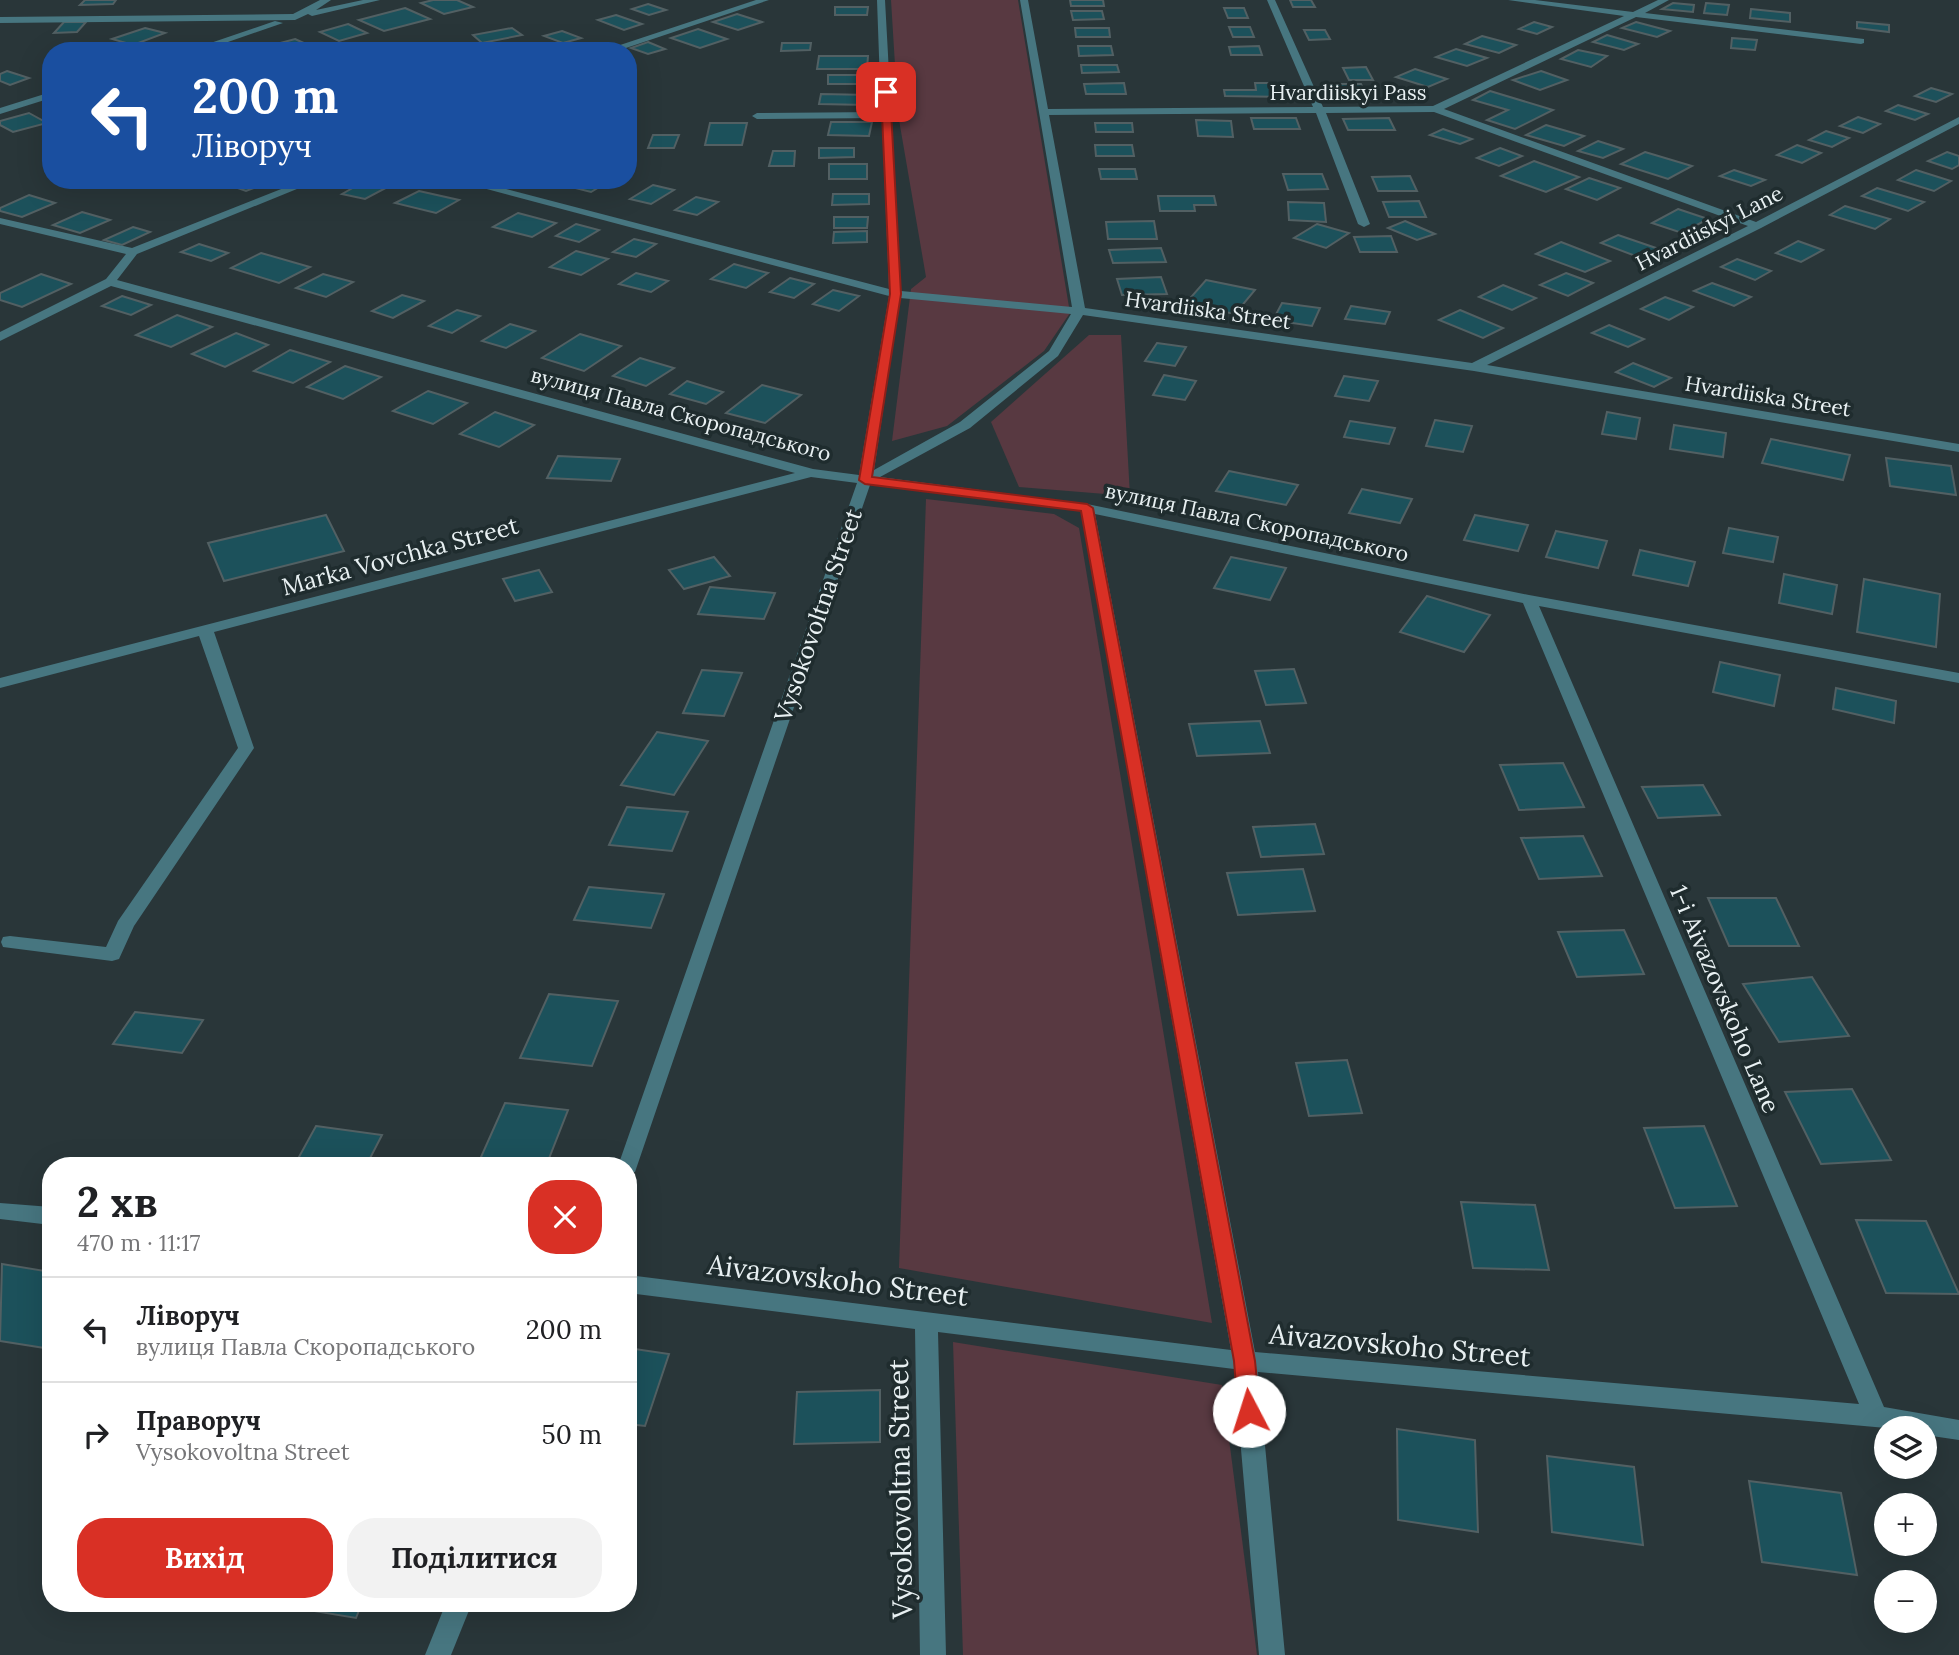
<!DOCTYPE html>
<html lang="uk">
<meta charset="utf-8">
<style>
:root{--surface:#fff;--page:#f2f2f2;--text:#202124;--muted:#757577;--line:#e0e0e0;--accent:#d93025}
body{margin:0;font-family:Lora,serif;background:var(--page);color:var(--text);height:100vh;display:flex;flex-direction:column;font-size:26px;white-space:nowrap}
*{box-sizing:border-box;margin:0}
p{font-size:23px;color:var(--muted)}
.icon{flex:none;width:38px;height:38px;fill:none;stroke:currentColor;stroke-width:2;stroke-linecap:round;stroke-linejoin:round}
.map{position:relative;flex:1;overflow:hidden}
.sheet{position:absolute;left:42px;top:1157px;width:595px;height:455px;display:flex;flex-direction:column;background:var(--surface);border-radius:28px;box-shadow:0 7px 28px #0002}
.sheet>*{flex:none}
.banner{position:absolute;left:42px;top:42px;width:595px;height:147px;border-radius:28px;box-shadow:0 7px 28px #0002;background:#1a4fa0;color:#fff;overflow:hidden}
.tools{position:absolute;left:1874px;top:1416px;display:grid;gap:14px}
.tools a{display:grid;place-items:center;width:63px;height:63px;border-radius:50%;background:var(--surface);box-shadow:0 7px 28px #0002;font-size:35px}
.pin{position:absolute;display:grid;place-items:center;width:60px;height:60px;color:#fff;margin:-30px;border-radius:14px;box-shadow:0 4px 10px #0006}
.me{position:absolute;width:77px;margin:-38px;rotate:355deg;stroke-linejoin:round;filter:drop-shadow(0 0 5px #0008)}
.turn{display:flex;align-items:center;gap:24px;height:147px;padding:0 35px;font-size:32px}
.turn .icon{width:91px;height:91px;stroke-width:2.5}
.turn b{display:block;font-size:49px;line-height:60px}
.round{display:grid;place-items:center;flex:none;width:74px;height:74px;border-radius:28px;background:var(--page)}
.head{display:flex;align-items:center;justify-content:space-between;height:119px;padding:0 35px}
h1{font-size:42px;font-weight:700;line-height:52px}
.cta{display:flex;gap:14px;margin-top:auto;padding:14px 35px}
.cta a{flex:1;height:80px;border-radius:28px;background:var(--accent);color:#fff;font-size:28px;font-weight:700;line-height:80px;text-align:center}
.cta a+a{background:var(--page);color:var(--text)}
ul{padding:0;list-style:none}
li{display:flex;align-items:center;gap:21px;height:105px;padding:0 35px;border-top:2px solid var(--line)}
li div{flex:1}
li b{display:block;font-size:26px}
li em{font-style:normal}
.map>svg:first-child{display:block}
.green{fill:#583941}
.building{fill:#1c515b;stroke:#526063;stroke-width:2}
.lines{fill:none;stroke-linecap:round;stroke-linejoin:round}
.minor{fill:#477680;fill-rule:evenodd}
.route{fill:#d93025;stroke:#8d1f18;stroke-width:2}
.labels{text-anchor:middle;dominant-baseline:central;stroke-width:7;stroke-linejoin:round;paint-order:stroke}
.far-street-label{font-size:21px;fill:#e8f0f2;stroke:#1f2c2e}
.street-label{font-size:24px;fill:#e8f0f2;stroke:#1f2c2e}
.near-street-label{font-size:28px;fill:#e8f0f2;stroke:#1f2c2e}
</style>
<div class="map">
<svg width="1959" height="1655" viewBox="0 0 1959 1655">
<rect width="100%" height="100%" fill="#293639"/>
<g class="green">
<polygon points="891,0 1018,0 1070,313 1044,351 947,426 892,441 911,289 926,277 898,114"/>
<polygon points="1089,335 1121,335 1130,496 1019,487 991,422"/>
<polygon points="926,499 1054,514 1079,528 1212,1323 899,1268"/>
<polygon points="953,1342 1222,1385 1257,1655 963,1655"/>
</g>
<g class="building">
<polygon points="85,0 116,0 113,4 80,5"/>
<polygon points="433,0 457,0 473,7 444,14 421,3"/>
<polygon points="1070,0 1103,0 1104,6 1071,6"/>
<polygon points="1290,0 1311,0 1315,7 1293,7"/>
<polygon points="1673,3 1694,5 1693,12 1662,9"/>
<polygon points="1706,3 1729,5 1727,15 1704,13"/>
<polygon points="648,4 666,10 649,15 632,9"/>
<polygon points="835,7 868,7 867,15 835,15"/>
<polygon points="405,8 430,19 384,31 359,20"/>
<polygon points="1224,8 1244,8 1248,18 1228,18"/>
<polygon points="1751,9 1790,13 1790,22 1750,18"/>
<polygon points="1071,11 1102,11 1104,19 1073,20"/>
<polygon points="737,14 762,22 738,30 713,22"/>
<polygon points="616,15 642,24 624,30 598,20"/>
<polygon points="64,22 86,22 77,32 54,33"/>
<polygon points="1534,22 1552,27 1537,34 1519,29"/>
<polygon points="1636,22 1670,31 1657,37 1622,28"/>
<polygon points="1857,22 1889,25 1889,32 1857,28"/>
<polygon points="348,24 367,33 339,41 320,32"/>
<polygon points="1229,27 1250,27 1254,37 1233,37"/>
<polygon points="145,28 165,33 133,45 112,39"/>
<polygon points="512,28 522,35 482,43 473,35"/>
<polygon points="1075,28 1109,28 1110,37 1076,37"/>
<polygon points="698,29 727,39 700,48 671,38"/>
<polygon points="1304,30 1325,30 1330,39 1309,40"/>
<polygon points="562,31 581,38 563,43 544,36"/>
<polygon points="1607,35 1638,44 1624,50 1593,42"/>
<polygon points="1482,36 1516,45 1499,53 1465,44"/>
<polygon points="1732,38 1757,40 1755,50 1731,48"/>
<polygon points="295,39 319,50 280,51 269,46"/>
<polygon points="648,42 665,49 648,54 631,48"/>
<polygon points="782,43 811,43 810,50 781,51"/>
<polygon points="1078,46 1111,46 1113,55 1079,56"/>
<polygon points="1259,46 1262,55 1231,55 1229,47"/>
<polygon points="1456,49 1487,58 1467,66 1436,57"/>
<polygon points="1578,50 1607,56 1591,67 1561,59"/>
<polygon points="819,56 868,56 867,69 817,69"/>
<polygon points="1081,65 1117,65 1119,72 1082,73"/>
<polygon points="1366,67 1373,80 1349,80 1343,68"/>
<polygon points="1415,69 1447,79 1428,87 1396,77"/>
<polygon points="7,71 29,78 10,85 0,81 0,74"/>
<polygon points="1541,71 1567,80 1540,90 1513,80"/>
<polygon points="828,75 860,75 859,84 828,84"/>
<polygon points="1124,83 1126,94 1086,94 1084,84"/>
<polygon points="1255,83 1277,83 1279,97 1225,96 1224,90 1256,90"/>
<polygon points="1328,84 1361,84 1367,96 1334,96"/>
<polygon points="1931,88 1952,94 1936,102 1915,96"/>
<polygon points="1490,91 1553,110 1515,129 1487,120 1508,110 1473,100"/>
<polygon points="821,94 870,95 868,105 819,104"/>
<polygon points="1898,105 1928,114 1915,120 1886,111"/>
<polygon points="29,113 47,123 13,132 0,125 0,121"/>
<polygon points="1858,117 1880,124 1863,133 1840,126"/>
<polygon points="1251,118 1296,118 1300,129 1254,129"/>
<polygon points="1389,118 1395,130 1348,130 1343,119"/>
<polygon points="1196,120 1231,121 1233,137 1198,136"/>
<polygon points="831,122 872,122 869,136 828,135"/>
<polygon points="710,123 747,123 742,145 705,145"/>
<polygon points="1095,123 1132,123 1133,132 1096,132"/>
<polygon points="1546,125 1584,136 1564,146 1526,135"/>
<polygon points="1443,129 1472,139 1460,144 1430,135"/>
<polygon points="1826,131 1849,138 1832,147 1809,140"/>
<polygon points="653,135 679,135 674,148 648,148"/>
<polygon points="1598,141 1623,149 1603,158 1578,151"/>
<polygon points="1095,145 1132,145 1134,156 1096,156"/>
<polygon points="1797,145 1821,153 1802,163 1777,155"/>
<polygon points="819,148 854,148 854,157 819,158"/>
<polygon points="1500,148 1522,156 1499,166 1477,158"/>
<polygon points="773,151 795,151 794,166 769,166"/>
<polygon points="1645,152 1692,166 1668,179 1621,164"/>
<polygon points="1947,152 1959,156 1959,165 1952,169 1928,161"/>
<polygon points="1534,161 1579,177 1546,192 1501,176"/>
<rect x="829" y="164" width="38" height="15"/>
<polygon points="1099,169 1135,169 1137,179 1101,179"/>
<polygon points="1734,170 1765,180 1751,186 1720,176"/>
<polygon points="1916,170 1951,181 1934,191 1898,180"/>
<polygon points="1283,174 1322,174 1328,189 1288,190"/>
<polygon points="1410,176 1417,191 1378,191 1372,177"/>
<polygon points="1589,178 1620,188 1597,200 1566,189"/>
<polygon points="231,180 274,180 246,191 223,183"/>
<polygon points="367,180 389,180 397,182 365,199 342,194"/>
<polygon points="572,180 611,180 591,192 563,185"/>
<polygon points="653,185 674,190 651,204 630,199"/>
<polygon points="1877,188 1924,202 1908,211 1862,196"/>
<polygon points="419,191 459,200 436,213 395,203"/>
<polygon points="833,194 869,194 869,204 832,205"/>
<polygon points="29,195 55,203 22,217 0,211 0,208"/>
<polygon points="1158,196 1214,196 1216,205 1194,205 1195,211 1160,211"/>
<polygon points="696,197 718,202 697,215 675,210"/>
<polygon points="1419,201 1426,217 1389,217 1383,202"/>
<polygon points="1288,202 1324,203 1326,222 1289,220"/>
<polygon points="1845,206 1890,219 1875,229 1830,215"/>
<polygon points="1678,209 1708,219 1682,233 1652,223"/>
<polygon points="82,212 110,220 80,233 53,225"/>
<polygon points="518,213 556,223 532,237 493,227"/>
<polygon points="834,217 868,217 867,228 834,228"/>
<polygon points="1154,221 1157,239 1108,239 1106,222"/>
<polygon points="1405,221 1435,234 1417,240 1388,228"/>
<polygon points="576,224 599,230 579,242 556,236"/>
<polygon points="1317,224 1349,233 1326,248 1294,238"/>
<polygon points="133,227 150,232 122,245 104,240"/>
<polygon points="867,231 867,242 833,243 834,232"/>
<polygon points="1618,235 1659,249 1641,258 1601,243"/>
<polygon points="1391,236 1397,252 1360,252 1354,237"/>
<polygon points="634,239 656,244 636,257 613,252"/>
<polygon points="1798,241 1823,250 1801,262 1776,253"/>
<polygon points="1561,242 1610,261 1585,272 1536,254"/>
<polygon points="199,244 228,253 211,261 181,252"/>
<polygon points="1161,248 1166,262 1113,263 1109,250"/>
<polygon points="576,251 608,259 581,275 550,267"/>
<polygon points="261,253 310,267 279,283 231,268"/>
<polygon points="1737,259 1771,271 1755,280 1721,267"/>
<polygon points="734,264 768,273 746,288 711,279"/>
<polygon points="636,273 668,281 651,292 619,284"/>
<polygon points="1566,273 1593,283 1568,296 1540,285"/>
<polygon points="41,274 71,284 22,307 0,300 0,293"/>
<polygon points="323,274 353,282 326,297 296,288"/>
<polygon points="1161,277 1167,294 1122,295 1117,279"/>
<polygon points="790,278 814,284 794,298 770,292"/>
<polygon points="1206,280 1255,290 1235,314 1185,304"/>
<polygon points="1712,283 1751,297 1734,306 1694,291"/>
<polygon points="1503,285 1536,298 1512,310 1479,297"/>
<polygon points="833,290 859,296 839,311 813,304"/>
<polygon points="402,295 424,301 393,318 372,311"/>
<polygon points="122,296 151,305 131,315 102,306"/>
<polygon points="1665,297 1693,307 1669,320 1641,309"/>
<polygon points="1282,303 1320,308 1312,326 1273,320"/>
<polygon points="1351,306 1390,312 1385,324 1345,319"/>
<polygon points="457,310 480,316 452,333 429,326"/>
<polygon points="1460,310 1503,328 1483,338 1439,320"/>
<polygon points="177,315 212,327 171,347 136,335"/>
<polygon points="510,324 535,331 506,348 482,341"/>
<polygon points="1609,325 1644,339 1628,347 1592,333"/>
<polygon points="236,333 268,345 225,367 192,354"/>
<polygon points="580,334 621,346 584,371 542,358"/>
<polygon points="1157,343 1186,347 1175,366 1145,361"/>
<polygon points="290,350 330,362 293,383 254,371"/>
<polygon points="640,358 674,368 646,386 613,376"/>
<polygon points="1633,363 1671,378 1654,387 1616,372"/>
<polygon points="345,366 381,377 343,399 307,387"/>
<polygon points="1164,375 1196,381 1185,400 1153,395"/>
<polygon points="1344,376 1378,381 1369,401 1335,396"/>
<polygon points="687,381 723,392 706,404 670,394"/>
<polygon points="762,385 801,395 765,423 726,413"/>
<polygon points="428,391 467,403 433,424 393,411"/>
<polygon points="495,412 534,425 499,447 460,434"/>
<polygon points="1607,412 1640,418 1636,439 1602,434"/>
<polygon points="1435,420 1472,426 1463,452 1426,446"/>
<polygon points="1350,421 1395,428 1389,444 1344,437"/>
<polygon points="1674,425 1726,433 1723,457 1670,449"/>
<polygon points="1771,439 1850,455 1843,480 1762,463"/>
<polygon points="558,456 620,459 611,481 547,478"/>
<polygon points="1886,458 1951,466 1956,495 1890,486"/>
<polygon points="1229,471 1298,485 1286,505 1216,491"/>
<polygon points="1362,489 1412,499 1400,523 1349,513"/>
<polygon points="326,515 344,551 224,581 208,543"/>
<polygon points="1475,515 1528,525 1518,551 1464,540"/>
<polygon points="1729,528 1778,537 1773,562 1723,553"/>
<polygon points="1556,531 1607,541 1598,568 1546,557"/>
<polygon points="1640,550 1695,562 1688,586 1633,575"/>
<polygon points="714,557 730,576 684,589 669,570"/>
<polygon points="1231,557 1286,568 1270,600 1214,588"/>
<polygon points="539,570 552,592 515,601 503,579"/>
<polygon points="1784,574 1837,585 1832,614 1779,603"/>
<polygon points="1864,579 1940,594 1936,647 1857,632"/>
<polygon points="710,587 775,593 764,619 698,614"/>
<polygon points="1427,596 1490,615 1464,652 1400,632"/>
<polygon points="1720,662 1780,675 1774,706 1713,692"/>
<polygon points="1294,669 1306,703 1266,705 1255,671"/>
<polygon points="702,670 742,673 724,716 683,713"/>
<polygon points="1836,688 1896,701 1894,723 1833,709"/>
<polygon points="1260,721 1270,753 1197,756 1189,724"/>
<polygon points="657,732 708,741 674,795 621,785"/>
<polygon points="1563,763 1584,807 1519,810 1500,765"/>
<polygon points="1703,785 1720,815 1658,818 1642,787"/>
<polygon points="627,807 688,812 672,851 609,845"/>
<polygon points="1315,824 1324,854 1261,857 1253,827"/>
<polygon points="1583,836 1602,876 1539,879 1521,838"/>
<polygon points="1303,869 1315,911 1238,915 1227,873"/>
<polygon points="589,887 664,894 651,928 574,920"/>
<polygon points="1708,898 1776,898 1799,946 1729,946"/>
<polygon points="1624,930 1644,974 1577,977 1558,932"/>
<polygon points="1812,977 1849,1036 1779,1042 1743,984"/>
<polygon points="549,994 618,1001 592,1066 520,1058"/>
<polygon points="135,1012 203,1020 182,1053 113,1044"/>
<polygon points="1347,1060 1362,1113 1309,1116 1296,1063"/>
<polygon points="1852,1089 1891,1160 1821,1164 1785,1092"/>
<polygon points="505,1103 568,1110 546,1166 477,1166"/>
<polygon points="316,1126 382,1135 366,1166 294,1166"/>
<polygon points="1704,1126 1737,1206 1675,1208 1644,1128"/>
<polygon points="1461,1202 1535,1205 1549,1270 1473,1268"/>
<polygon points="1856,1220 1926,1221 1959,1294 1886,1293"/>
<polygon points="2,1264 51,1272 51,1349 0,1341"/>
<polygon points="628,1348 669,1354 645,1426 628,1424"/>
<polygon points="880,1390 880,1442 794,1444 797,1392"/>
<polygon points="1397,1429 1475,1440 1478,1532 1398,1520"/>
<polygon points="1547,1456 1634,1467 1643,1545 1552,1532"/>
<polygon points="1749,1481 1841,1493 1857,1575 1762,1562"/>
<polygon points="279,1603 362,1603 356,1618 278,1605"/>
</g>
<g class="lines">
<g class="minor">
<polygon points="320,0 331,0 316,10 363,0 380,0 312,16 308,14 295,20 0,23 0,17 293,14"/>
<polygon points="756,0 769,0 617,51 602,51"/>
<path d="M 877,0 L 885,0 L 901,291 L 1072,307 L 1020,0 L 1028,0 L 1048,109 L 1313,107 L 1267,0 L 1275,0 L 1323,107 L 1433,106 L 1624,16 L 1508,0 L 1535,0 L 1633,12 L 1658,0 L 1669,0 L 1645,13 L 1864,39 L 1864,43 L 1861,44 L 1636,17 L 1444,109 L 1756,222 L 1959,117 L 1959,124 L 1761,228 L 1487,365 L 1959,444 L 1959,452 L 1474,371 L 1083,315 L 1058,356 L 970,428 L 880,477 L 1087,504 L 1529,595 L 1959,673 L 1959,683 L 1539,606 L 1884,1407 L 1959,1420 L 1959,1440 L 1925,1435 L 1925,1428 L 1886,1428 L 1258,1372 L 1285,1655 L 1259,1655 L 1234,1369 L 938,1332 L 946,1655 L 920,1655 L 915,1329 L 628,1293 L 628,1275 L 1231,1350 L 1081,511 L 870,485 L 635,1172 L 628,1174 L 628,1166 L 618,1166 L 857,483 L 811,477 L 214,632 L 254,748 L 134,926 L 119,959 L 112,961 L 3,947 L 1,942 L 3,937 L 10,936 L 106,947 L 118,921 L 238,748 L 199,636 L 0,688 L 0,678 L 795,473 L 111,286 L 0,341 L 0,332 L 106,279 L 126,254 L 0,224 L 0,218 L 132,248 L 304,180 L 319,180 L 137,254 L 117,280 L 813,469 L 859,475 L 889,296 L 453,180 L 472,180 L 889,289 L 882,118 L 757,119 L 752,116 L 757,113 L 881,112 ZM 1434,112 L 1748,226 L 1472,363 L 1085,308 L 1049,115 L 1316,113 L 1358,224 L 1364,227 L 1370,224 L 1326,113 ZM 900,298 L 1071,314 L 1049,351 L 960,422 L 874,470 ZM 1095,514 L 1523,603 L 1859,1404 L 1255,1352 Z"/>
<polygon points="275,21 283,23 202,51 187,51"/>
<polygon points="51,92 51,98 0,114 0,108"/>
<polygon points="0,1203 51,1207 51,1225 0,1219"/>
<polygon points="446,1603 472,1603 451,1655 425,1655"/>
</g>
</g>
<polygon class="route" points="886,90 890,92 901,294 872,477 1087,504 1093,508 1255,1361 1260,1411 1257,1418 1249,1421 1242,1418 1238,1411 1234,1361 1081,511 865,484 859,480 890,294 881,92"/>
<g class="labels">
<g class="far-street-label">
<text x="1348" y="92">Hvardiiskyi Pass</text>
<text transform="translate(1709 228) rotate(-27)">Hvardiiskyi Lane</text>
<text transform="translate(1208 310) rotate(8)">Hvardiiska Street</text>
<text transform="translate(1768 396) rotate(9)">Hvardiiska Street</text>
<text transform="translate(681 414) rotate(15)">вулиця Павла Скоропадського</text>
<text transform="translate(1257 522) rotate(12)">вулиця Павла Скоропадського</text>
</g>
<g class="street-label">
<text transform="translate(400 556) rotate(-15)">Marka Vovchka Street</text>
<text transform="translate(818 615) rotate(-71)">Vysokovoltna Street</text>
<text transform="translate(1725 999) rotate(67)">1-i Aivazovskoho Lane</text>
</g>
<g class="near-street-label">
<text transform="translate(838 1280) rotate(7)">Aivazovskoho Street</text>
<text transform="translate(1400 1345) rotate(5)">Aivazovskoho Street</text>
<text transform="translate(900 1489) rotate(-91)">Vysokovoltna Street</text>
</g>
</g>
</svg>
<div class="tools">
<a><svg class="icon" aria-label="layers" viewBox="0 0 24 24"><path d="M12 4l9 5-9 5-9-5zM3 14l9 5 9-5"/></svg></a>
<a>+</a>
<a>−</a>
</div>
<div class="pin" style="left:886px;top:92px;background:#d93025"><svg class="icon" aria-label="arrive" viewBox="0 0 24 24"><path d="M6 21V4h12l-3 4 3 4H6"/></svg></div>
<svg class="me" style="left:1249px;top:1411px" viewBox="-20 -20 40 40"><circle r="19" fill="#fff"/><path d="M0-13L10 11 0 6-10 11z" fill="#d93025"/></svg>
<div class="banner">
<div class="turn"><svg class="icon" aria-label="left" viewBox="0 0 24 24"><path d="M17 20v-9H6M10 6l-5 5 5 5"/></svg><div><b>200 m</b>Ліворуч</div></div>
</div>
<section class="sheet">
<div class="head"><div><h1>2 хв</h1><p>470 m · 11:17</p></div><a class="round" style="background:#d93025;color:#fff"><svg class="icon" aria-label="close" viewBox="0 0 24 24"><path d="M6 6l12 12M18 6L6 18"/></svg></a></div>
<ul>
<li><svg class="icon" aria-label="left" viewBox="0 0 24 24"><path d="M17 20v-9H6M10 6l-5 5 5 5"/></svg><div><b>Ліворуч</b><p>вулиця Павла Скоропадського</p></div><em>200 m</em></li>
<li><svg class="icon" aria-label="right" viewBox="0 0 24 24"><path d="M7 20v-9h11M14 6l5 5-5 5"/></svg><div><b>Праворуч</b><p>Vysokovoltna Street</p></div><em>50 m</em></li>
</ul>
<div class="cta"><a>Вихід</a><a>Поділитися</a></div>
</section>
</div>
